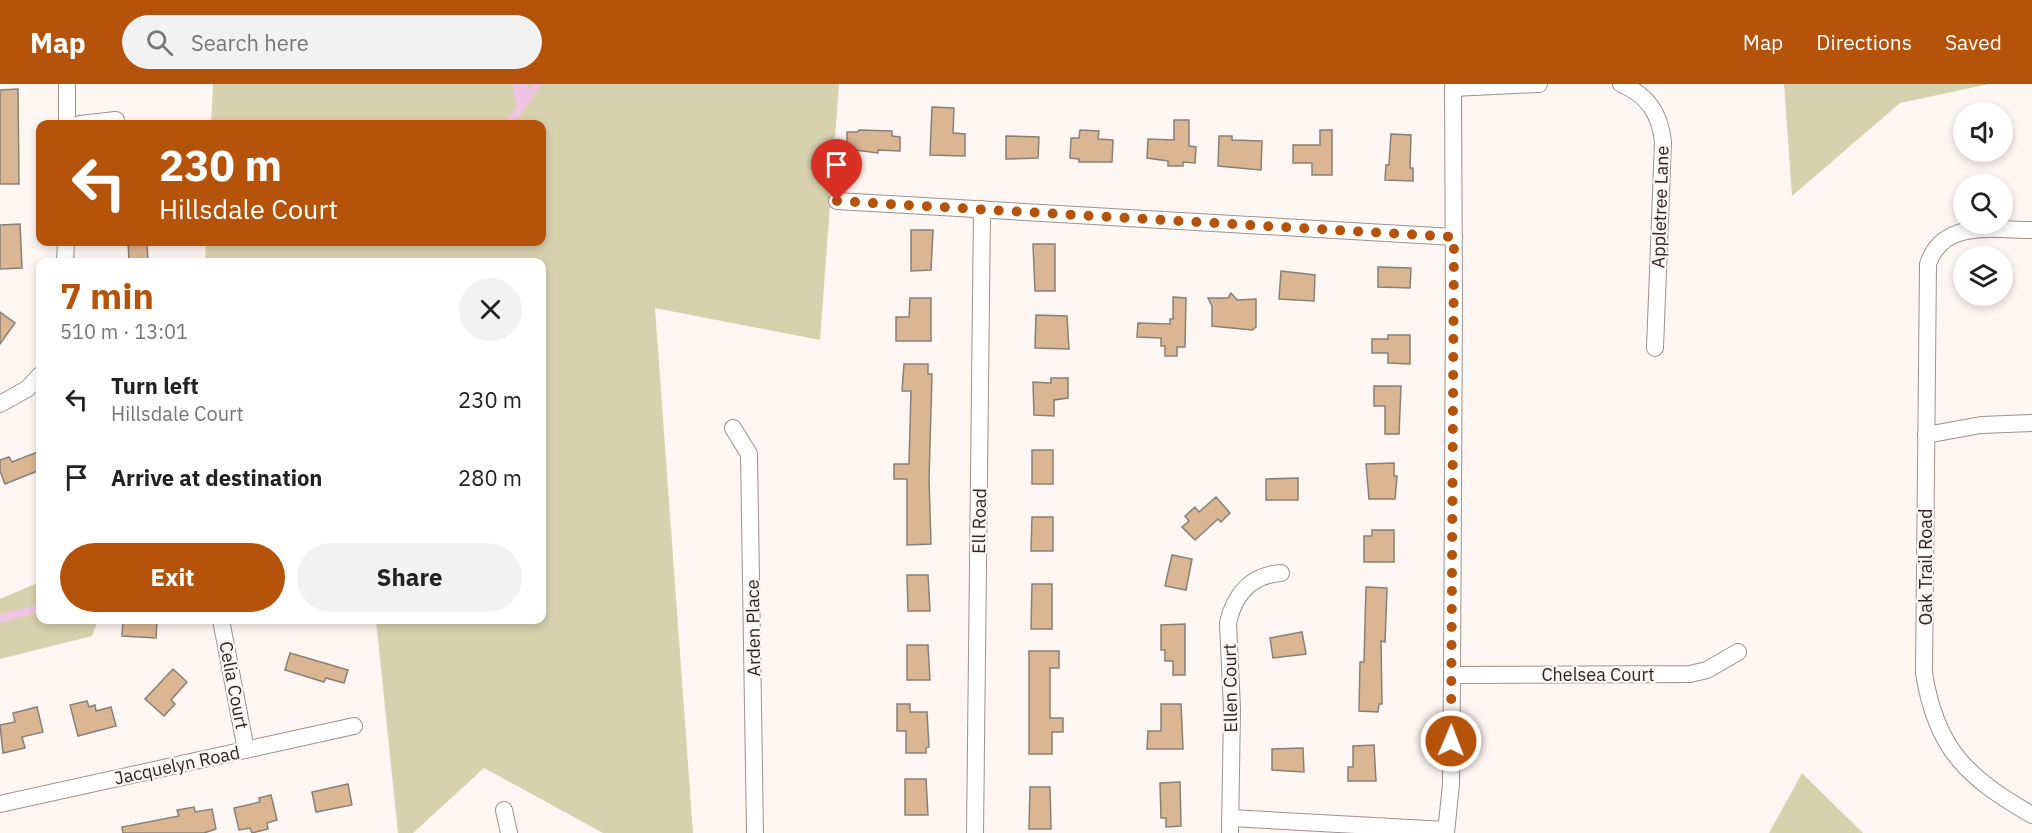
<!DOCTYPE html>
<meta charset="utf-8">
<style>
:root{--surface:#fff;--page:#f2f2f2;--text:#222;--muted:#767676;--accent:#b45309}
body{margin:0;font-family:"IBM Plex Sans",sans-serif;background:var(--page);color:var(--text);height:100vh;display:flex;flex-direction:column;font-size:22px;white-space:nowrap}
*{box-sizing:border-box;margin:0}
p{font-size:20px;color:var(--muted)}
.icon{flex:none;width:33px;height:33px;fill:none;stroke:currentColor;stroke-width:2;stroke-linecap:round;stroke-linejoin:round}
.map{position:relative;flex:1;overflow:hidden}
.details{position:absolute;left:36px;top:174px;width:510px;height:366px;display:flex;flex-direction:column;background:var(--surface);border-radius:12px;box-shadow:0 3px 9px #0003}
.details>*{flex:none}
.hud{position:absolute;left:36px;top:36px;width:510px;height:126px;border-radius:12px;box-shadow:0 3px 9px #0003;background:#b45309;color:#fff;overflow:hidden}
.controls{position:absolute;left:1953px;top:18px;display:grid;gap:12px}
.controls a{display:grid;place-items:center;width:60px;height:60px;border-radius:50%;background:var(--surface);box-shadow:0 3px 9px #0003;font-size:30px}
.pin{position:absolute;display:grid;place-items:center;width:51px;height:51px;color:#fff;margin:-62px -26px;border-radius:50% 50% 50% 0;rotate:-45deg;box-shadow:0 0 6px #0007}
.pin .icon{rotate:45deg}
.me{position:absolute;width:66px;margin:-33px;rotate:1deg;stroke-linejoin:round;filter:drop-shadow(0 0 4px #0008)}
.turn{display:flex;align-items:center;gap:21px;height:126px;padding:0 24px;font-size:27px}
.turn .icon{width:78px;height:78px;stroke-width:2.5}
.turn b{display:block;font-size:42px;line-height:51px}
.round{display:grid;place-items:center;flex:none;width:63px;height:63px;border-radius:32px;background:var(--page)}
.summary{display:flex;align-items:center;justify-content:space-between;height:102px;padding:0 24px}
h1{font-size:36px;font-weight:800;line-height:45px;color:var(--accent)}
.cta{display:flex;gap:12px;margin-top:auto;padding:12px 24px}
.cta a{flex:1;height:69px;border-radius:36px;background:var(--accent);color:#fff;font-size:24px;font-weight:800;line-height:69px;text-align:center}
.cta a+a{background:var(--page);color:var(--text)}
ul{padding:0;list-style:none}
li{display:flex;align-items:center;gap:18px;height:78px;padding:0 24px}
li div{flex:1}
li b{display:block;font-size:22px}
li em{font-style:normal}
header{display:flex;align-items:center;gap:36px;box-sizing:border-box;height:84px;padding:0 30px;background:var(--accent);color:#fff}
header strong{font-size:28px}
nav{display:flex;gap:33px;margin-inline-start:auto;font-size:21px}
.search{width:420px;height:54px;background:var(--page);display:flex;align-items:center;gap:15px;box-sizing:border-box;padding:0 21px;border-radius:33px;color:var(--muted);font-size:22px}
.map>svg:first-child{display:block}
.green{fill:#d7d1ae}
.water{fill:#efc4e4}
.building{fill:#dab792;stroke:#888078;stroke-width:1.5}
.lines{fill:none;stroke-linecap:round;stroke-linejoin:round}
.minor-casing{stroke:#9d918d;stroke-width:18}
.minor{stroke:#fff;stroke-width:16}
.route{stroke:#b45309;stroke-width:10;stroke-dasharray:0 18}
.labels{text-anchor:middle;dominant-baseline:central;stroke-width:4.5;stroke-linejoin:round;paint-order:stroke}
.street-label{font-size:18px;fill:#2b2624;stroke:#fef6f3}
</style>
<header>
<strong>Map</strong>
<div class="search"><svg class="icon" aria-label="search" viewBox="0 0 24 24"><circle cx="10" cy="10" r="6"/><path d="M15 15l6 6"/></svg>Search here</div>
<nav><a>Map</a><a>Directions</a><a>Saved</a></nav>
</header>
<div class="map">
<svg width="2032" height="749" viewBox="0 0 2032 749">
<rect width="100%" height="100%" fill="#fef6f3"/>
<g class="green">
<polygon points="213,0 839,0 820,256 655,224 693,749 603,749 484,684 413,749 398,749 376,536 542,536 542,178 205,178 206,158 542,158 542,40 211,40"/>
<polygon points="1784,0 1989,0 1900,19 1792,112"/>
<polygon points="40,498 40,536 98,536 92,552 0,575 0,515"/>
<polygon points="1802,689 1863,749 1769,749"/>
</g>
<g class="water">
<polygon points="513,0 527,0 529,5 532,0 542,0 514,40 504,40 518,21 514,14"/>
<polygon points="40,520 40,528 0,539 0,530"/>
</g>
<g class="building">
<polygon points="18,5 19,100 0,100 0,6"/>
<polygon points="932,23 954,24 953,49 965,50 965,72 930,71"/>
<polygon points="1174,36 1189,36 1189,62 1196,63 1195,79 1183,78 1183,82 1168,82 1168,77 1147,74 1148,55 1174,56"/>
<polygon points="859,46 892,47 892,52 900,53 900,67 878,66 878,69 847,65 847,48 858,48"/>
<polygon points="1080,46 1099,47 1098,55 1113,56 1112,78 1079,78 1079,75 1070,74 1071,54 1079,54"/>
<polygon points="1320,46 1332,46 1332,91 1312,91 1312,79 1293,79 1293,61 1320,61"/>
<polygon points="1391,50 1411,51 1410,84 1413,84 1413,97 1385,96 1386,81 1389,81"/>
<polygon points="1006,52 1039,53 1038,74 1006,75"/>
<polygon points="1219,52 1232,52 1232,56 1262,57 1261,86 1218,82"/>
<polygon points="20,140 22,184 0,185 0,141"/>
<polygon points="911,146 933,146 931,186 911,187"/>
<polygon points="128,158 147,158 148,178 129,178"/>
<polygon points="1033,160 1055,160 1055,207 1035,207"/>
<polygon points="1378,183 1411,184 1410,204 1378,203"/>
<polygon points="1281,187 1315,191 1314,217 1279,215"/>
<polygon points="1231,209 1237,216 1256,215 1256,243 1252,246 1212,242 1212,222 1208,214 1228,214"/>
<polygon points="1173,213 1186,214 1185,263 1177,263 1177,272 1165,272 1165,262 1161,262 1161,254 1137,253 1138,239 1170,240 1170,235 1173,235"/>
<polygon points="910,214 931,214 931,257 896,257 896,233 909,233"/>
<polygon points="0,228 15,239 0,260"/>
<polygon points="1036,231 1067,232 1069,265 1035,264"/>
<polygon points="1388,251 1410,251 1410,280 1388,279 1388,269 1372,269 1372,255 1388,255"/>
<polygon points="904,280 928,280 928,290 932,290 929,396 931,460 907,461 907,395 894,395 894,380 909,380 911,307 902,307"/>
<polygon points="1051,294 1068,294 1068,314 1054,316 1054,332 1034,331 1033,298 1051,299"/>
<polygon points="1374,302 1401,302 1399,350 1385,350 1385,322 1374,322"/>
<rect x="1032" y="366" width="21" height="34"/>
<polygon points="40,367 40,386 5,400 0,387 0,376 9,373 12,378"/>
<polygon points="1394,379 1394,392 1397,392 1395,415 1369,415 1366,380"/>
<polygon points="1298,394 1298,416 1266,416 1266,395"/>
<polygon points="1216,413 1230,429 1221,438 1218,435 1195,456 1182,443 1189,437 1185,432 1195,423 1199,428"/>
<polygon points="1032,433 1053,433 1053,467 1031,467"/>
<polygon points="1372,446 1394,446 1394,478 1364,478 1364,452 1372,452"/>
<polygon points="1172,471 1192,475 1186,506 1165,502"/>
<polygon points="907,491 928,491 930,527 908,527"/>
<polygon points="1032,500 1052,500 1052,545 1031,545"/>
<polygon points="1366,503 1387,504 1385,558 1381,557 1382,620 1379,620 1378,628 1359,627 1360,578 1364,578"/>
<polygon points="123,536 152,536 152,538 157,538 156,554 122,552"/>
<polygon points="1185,540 1185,591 1173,591 1173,577 1165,577 1165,566 1161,566 1161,541"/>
<polygon points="1302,548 1306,570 1273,574 1270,554"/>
<polygon points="907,561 928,561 930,596 907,596"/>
<polygon points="1029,567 1059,567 1059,584 1050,584 1050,634 1063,634 1063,648 1052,648 1052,670 1029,670"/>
<polygon points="290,569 348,586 344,599 326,594 324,598 285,586"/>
<polygon points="173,585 187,598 171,616 175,620 164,632 145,615"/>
<polygon points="87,617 89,623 95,621 96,627 111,623 116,642 78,652 70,621"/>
<polygon points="897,620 910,620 910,628 927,628 929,663 926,664 926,669 906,669 906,647 897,647"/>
<polygon points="1161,620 1181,620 1183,665 1147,665 1148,647 1161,647"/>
<polygon points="37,623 43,648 22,653 25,664 3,669 0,641 15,638 13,629"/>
<polygon points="1374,661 1376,697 1348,697 1348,683 1353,683 1353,662"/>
<polygon points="1303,664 1304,688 1272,686 1272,665"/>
<polygon points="905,695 926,695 928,731 905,731"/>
<polygon points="1180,698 1181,742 1166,743 1166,734 1161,734 1160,699"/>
<polygon points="348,700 352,721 316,728 312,708"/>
<polygon points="1030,703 1050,703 1051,745 1029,745"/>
<polygon points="271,711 277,736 267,739 268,745 252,749 250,744 239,746 234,724 260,718 259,714"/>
<polygon points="194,723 195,728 212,725 216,745 204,749 123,749 122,743 179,732 177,726"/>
</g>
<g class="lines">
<defs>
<g id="minor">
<path d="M 1621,0 C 1648,11 1660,30 1663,58 L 1655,264"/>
<polyline points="1453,4 1539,0"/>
<polyline points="67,40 67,0"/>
<polyline points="80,40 116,36"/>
<polyline points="837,117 1454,153"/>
<path d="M 2032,146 C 1993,146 1943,135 1928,180 L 1924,589 C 1936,666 1968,694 2032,731"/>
<polyline points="65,178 66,158"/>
<polyline points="0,320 27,305 40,291"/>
<polyline points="733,344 749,370 755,749"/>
<polyline points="1926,351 1981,341 2032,339"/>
<polyline points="221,536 246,666"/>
<polyline points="1452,591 1690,590 1707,586 1738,568"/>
<polyline points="0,720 354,642"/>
<polyline points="504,726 509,749"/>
<polyline points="1230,734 1446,746"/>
<polyline points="975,749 982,125"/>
<path d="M 1230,749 L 1232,625 L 1228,539 C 1234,511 1251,491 1281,489"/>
<polyline points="1446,749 1451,700 1452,591 1454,219 1453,0"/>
</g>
</defs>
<use href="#minor" class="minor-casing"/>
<use href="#minor" class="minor"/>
</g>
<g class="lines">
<polyline class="route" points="837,117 1454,153 1451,657"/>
</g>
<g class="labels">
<g class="street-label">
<text transform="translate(1660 123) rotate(-88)">Appletree Lane</text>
<text transform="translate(979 437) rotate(-89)">Ell Road</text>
<text transform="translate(1925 483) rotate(-90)">Oak Trail Road</text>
<text transform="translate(753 544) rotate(-91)">Arden Place</text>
<text x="1598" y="590">Chelsea Court</text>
<text transform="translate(234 601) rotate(79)">Celia Court</text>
<text transform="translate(1230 604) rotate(-91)">Ellen Court</text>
<text transform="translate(177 681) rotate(-12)">Jacquelyn Road</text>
</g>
</g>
</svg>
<div class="controls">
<a><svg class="icon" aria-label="sound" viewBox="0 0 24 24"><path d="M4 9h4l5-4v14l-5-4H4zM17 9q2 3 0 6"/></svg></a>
<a><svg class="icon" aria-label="search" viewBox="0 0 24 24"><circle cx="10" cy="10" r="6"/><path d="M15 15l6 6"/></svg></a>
<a><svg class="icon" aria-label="layers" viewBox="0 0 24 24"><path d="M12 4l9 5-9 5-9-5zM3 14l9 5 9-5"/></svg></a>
</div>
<div class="pin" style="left:837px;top:117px;background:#d93025"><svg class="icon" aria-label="arrive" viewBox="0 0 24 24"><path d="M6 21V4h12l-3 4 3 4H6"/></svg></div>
<svg class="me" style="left:1451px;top:657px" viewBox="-20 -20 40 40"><circle r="17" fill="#b45309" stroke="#fff" stroke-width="3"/><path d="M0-11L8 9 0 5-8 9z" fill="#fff"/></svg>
<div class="hud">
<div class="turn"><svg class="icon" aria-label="left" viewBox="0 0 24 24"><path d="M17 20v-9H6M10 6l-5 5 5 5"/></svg><div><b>230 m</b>Hillsdale Court</div></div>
</div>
<section class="details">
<div class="summary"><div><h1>7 min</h1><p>510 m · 13:01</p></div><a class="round"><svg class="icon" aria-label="close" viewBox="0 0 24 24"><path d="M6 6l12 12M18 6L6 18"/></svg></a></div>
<ul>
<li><svg class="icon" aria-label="left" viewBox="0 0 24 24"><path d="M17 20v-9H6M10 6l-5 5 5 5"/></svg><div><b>Turn left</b><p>Hillsdale Court</p></div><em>230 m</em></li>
<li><svg class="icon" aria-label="arrive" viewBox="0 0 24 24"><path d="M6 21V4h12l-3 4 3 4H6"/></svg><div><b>Arrive at destination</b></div><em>280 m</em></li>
</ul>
<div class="cta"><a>Exit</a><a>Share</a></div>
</section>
</div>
